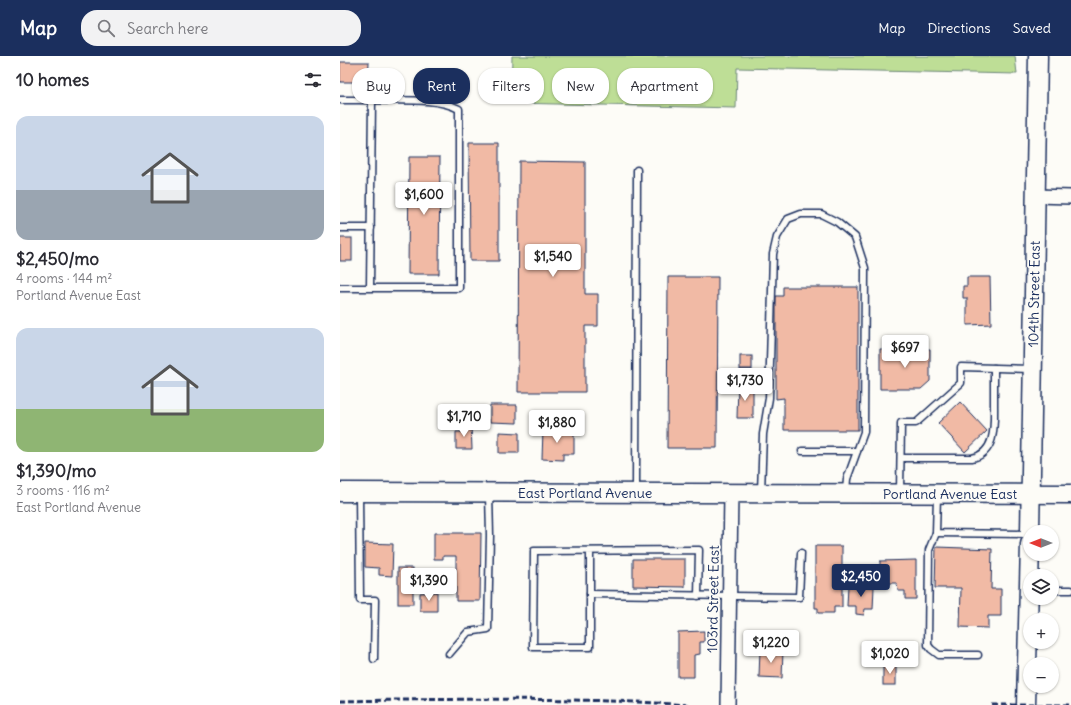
<!DOCTYPE html>
<meta charset="utf-8">
<style>
body{margin:0;font-family:Delius,sans-serif;background:#f2f2f3;color:#2b2b33;height:100vh;display:flex;flex-direction:column;font-size:15px;white-space:nowrap}
*{box-sizing:border-box;margin:0}
p{font-size:13px;color:#7c7c81}
.icon{flex:none;width:22px;height:22px;fill:none;stroke:currentColor;stroke-width:2;stroke-linecap:round;stroke-linejoin:round}
.map{position:relative;flex:1;overflow:hidden}
.panel{display:flex;flex-direction:column;background:#fff;width:340px}
.panel>*{flex:none}
.guide{position:absolute;left:12px;top:12px;width:380px;height:36px;display:flex;gap:8px}
.needle{width:26px;rotate:270deg}
.buttons{position:absolute;left:683px;top:469px;display:grid;gap:8px}
.buttons a{display:grid;place-items:center;width:36px;height:36px;border-radius:50%;background:#fff;box-shadow:0 1px 3px #0004;font-size:20px}
.price{position:absolute;translate:-50% -34px;padding:0 9px;border-radius:4px;background:#fff;color:#222;font-size:13px;line-height:26px;filter:drop-shadow(0 1px 2px #0008)}
.price::after{content:'';position:absolute;left:50%;top:24px;width:12px;height:9px;margin-left:-6px;background:inherit;clip-path:polygon(0 0,100% 0,50% 100%)}
.price.active{background:#1b2f5e;color:#fff}
ul{padding:0;list-style:none}
li{display:grid;align-content:center;gap:8px;height:212px;padding:0 16px}
li span{display:grid;place-items:center;height:124px;border-radius:12px;color:#555}
li>.icon{margin-inline-start:auto}
span .icon{width:72px;height:72px;fill:#fffc;stroke-width:1}
li b{font-size:17px}
h2{display:flex;justify-content:space-between;align-items:center;height:48px;padding:0 16px;font-size:17px}
.tag{padding:0 14px;border-radius:16px;background:#fff;box-shadow:0 1px 3px #0004;font-size:14px;line-height:36px}
.tag.active{background:#1b2f5e;color:#fff}
header{display:flex;align-items:center;gap:24px;box-sizing:border-box;height:56px;padding:0 20px;background:#1b2f5e;color:#fff}
header strong{font-size:19px}
nav{display:flex;gap:22px;margin-inline-start:auto;font-size:14px}
.search{width:280px;height:36px;background:#f2f2f3;display:flex;align-items:center;gap:10px;box-sizing:border-box;padding:0 14px;border-radius:16px;color:#7c7c81;font-size:15px}
main{display:flex;flex:1;min-height:0}
.map>svg:first-child{display:block}
</style>
<header>
<strong>Map</strong>
<div class="search"><svg class="icon" aria-label="search" viewBox="0 0 24 24"><circle cx="10" cy="10" r="6"/><path d="M15 15l6 6"/></svg>Search here</div>
<nav><a>Map</a><a>Directions</a><a>Saved</a></nav>
</header>
<main>
<section class="panel">
<h2>10 homes<svg class="icon" aria-label="filters" viewBox="0 0 24 24"><path d="M4 7h16M4 17h16"/><circle cx="9" cy="7" r="2"/><circle cx="15" cy="17" r="2"/></svg></h2>
<ul>
<li><span style="background:linear-gradient(#c9d6e8 60%,#9aa5b1 0)"><svg class="icon" aria-label="home" viewBox="0 0 24 24"><path d="M3 11l9-7 9 7M6 9v11h12V9"/></svg></span><div><b>$2,450/mo</b><p>4 rooms · 144 m²</p><p>Portland Avenue East</p></div></li>
<li><span style="background:linear-gradient(#c9d6e8 65%,#8fb573 0)"><svg class="icon" aria-label="home" viewBox="0 0 24 24"><path d="M3 11l9-7 9 7M6 9v11h12V9"/></svg></span><div><b>$1,390/mo</b><p>3 rooms · 116 m²</p><p>East Portland Avenue</p></div></li>
</ul>
</section>
<div class="map">
<svg width="731" height="649" viewBox="0 0 731 649">
<rect width="100%" height="100%" fill="#fdfcf7"/>
<filter id="ink" filterUnits="userSpaceOnUse"><feTurbulence type="fractalNoise" baseFrequency=".025" numOctaves="2"/><feDisplacementMap in="SourceGraphic" scale="8" xChannelSelector="R" yChannelSelector="G"/><feConvolveMatrix kernelMatrix="1 2 1 2 8 2 1 2 1" color-interpolation-filters="sRGB"/></filter>
<g filter="url(#ink)">
<path fill="#bede96" stroke="#6c867a" d="M172,0H675L677,18L397,12L396,52L171,47Z"/>
<g fill="#f1baa5" stroke="#1b2f5e">
<path d="M0,6H29L28,26H0Z"/>
<path d="M129,87H159V205H130Z"/>
<path d="M69,101H100L99,218H68Z"/>
<path d="M179,105L245,106V238H258V270H245V336H178Z"/>
<rect x="0" y="182" width="12" height="23"/>
<path d="M328,221H378L377,392H327Z"/>
<path d="M627,221H650L651,268L627,269V242H623V230H627Z"/>
<path d="M443,231H518V374H444V342L436,343V240H443Z"/>
<path d="M540,293H590V325L581,333H540Z"/>
<rect x="400" y="300" width="12" height="13"/>
<rect x="400" y="314" width="12" height="13"/>
<path d="M398,329H413V362H397Z"/>
<path d="M620,346L647,375L625,396L598,367Z"/>
<path d="M150,349H177V367L150,366Z"/>
<path d="M145,352V365L124,366V353Z"/>
<rect x="207" y="357" width="19" height="7"/>
<path d="M121,369H131L132,393H116V376H122Z"/>
<path d="M203,374L234,375V398H223V404L202,403Z"/>
<path d="M159,376L179,377V397H159Z"/>
<path d="M94,477H141L140,545H116V500H103V503H94Z"/>
<path d="M25,487L53,488L52,520L39,519V512L25,511Z"/>
<path d="M475,490H502V551H494V557H478V552H475Z"/>
<path d="M596,491L652,493L651,533H661V560H648V572L620,571L621,532H595Z"/>
<path d="M293,503H345V531L293,530Z"/>
<path d="M576,504V543H565V535H558L557,527H540V505Z"/>
<rect x="58" y="512" width="15" height="36"/>
<path d="M508,530L534,531L533,553H525L524,559L516,558V550H507Z"/>
<path d="M97,536V555H80V537Z"/>
<path d="M364,575V586H360V598L354,599V621H338V576Z"/>
<path d="M420,593L443,594L442,622L419,621Z"/>
<rect x="543" y="609" width="13" height="20"/>
</g>
<g fill="none" stroke-linecap="round" stroke-linejoin="round">
<g stroke="#1b2f5e" stroke-width="9">
<g id="lane">
<path d="M0,44H32"/>
<path d="M0,172H31"/>
<path d="M0,232H119V53C96,41 58,45 32,44L30,232"/>
<path d="M462,395H517"/>
<path d="M561,402H632C657,397 654,367 654,347C654,335 654,324 654,312"/>
<path d="M296,435L297,114"/>
<path d="M421,436L423,378L429,342L433,198L437,181L448,163L461,158H481L497,166L515,181L525,212L524,376L507,423L506,435"/>
<path d="M560,436L561,367H576L621,327V311L692,313"/>
<path d="M19,437L20,544H35L34,603"/>
<path d="M597,440L596,477L688,478"/>
<path d="M596,477L589,494L588,589L591,593L599,599H638"/>
<path d="M250,495V591H193L194,495L359,494L358,540"/>
<path d="M712,534H731"/>
<path d="M250,538L459,541L461,497"/>
<path d="M109,598L128,576L148,573L150,479L149,438"/>
</g>
</g>
<g stroke="#1b2f5e" stroke-width="16">
<g id="street">
<path d="M695,140L731,141"/>
<path d="M388,649L391,437"/>
</g>
</g>
<g stroke="#1b2f5e" stroke-width="21">
<g id="secondary">
<path d="M0,436L731,438"/>
<path d="M690,476L698,0"/>
<path d="M686,649L690,488"/>
</g>
</g>
<use href="#lane" stroke="#fdfcf7" stroke-width="6"/>
<use href="#street" stroke="#fdfcf7" stroke-width="13"/>
<use href="#secondary" stroke="#fdfcf7" stroke-width="18"/>
<g stroke="#1b2f5e" stroke-width="3" stroke-dasharray="6 3" stroke-linecap="butt">
<path d="M0,645C116,643 233,641 348,649"/>
<path d="M652,649H731"/>
</g>
</g>
</g>
<g text-anchor="middle" dominant-baseline="central" stroke-width="3.5" stroke-linejoin="round" paint-order="stroke">
<g font-size="14" fill="#1b2f5e" stroke="#fdfcf7">
<text transform="translate(694 238) rotate(-89)">104th Street East</text>
<text x="245" y="437">East Portland Avenue</text>
<text x="610" y="438">Portland Avenue East</text>
<text transform="translate(373 543) rotate(-89)">103rd Street East</text>
</g>
</g>
</svg>
<div class="buttons">
<a><svg class="needle" viewBox="-14 -14 28 28"><path d="M0-13l5 13h-10z" fill="#e53935"/><path d="M0 13l5-13h-10z" fill="#7c7c81"/></svg></a>
<a><svg class="icon" aria-label="layers" viewBox="0 0 24 24"><path d="M12 4l9 5-9 5-9-5zM3 14l9 5 9-5"/></svg></a>
<a>+</a>
<a>−</a>
</div>
<b class="price" style="left:84px;top:160px">$1,600</b>
<b class="price" style="left:213px;top:222px">$1,540</b>
<b class="price" style="left:565px;top:313px">$697</b>
<b class="price" style="left:405px;top:346px">$1,730</b>
<b class="price" style="left:124px;top:382px">$1,710</b>
<b class="price" style="left:217px;top:388px">$1,880</b>
<b class="price active" style="left:521px;top:542px">$2,450</b>
<b class="price" style="left:89px;top:546px">$1,390</b>
<b class="price" style="left:431px;top:608px">$1,220</b>
<b class="price" style="left:550px;top:619px">$1,020</b>
<div class="guide">
<a class="tag">Buy</a>
<a class="tag active">Rent</a>
<a class="tag">Filters</a>
<a class="tag">New</a>
<a class="tag">Apartment</a>
</div>
</div>
</main>
